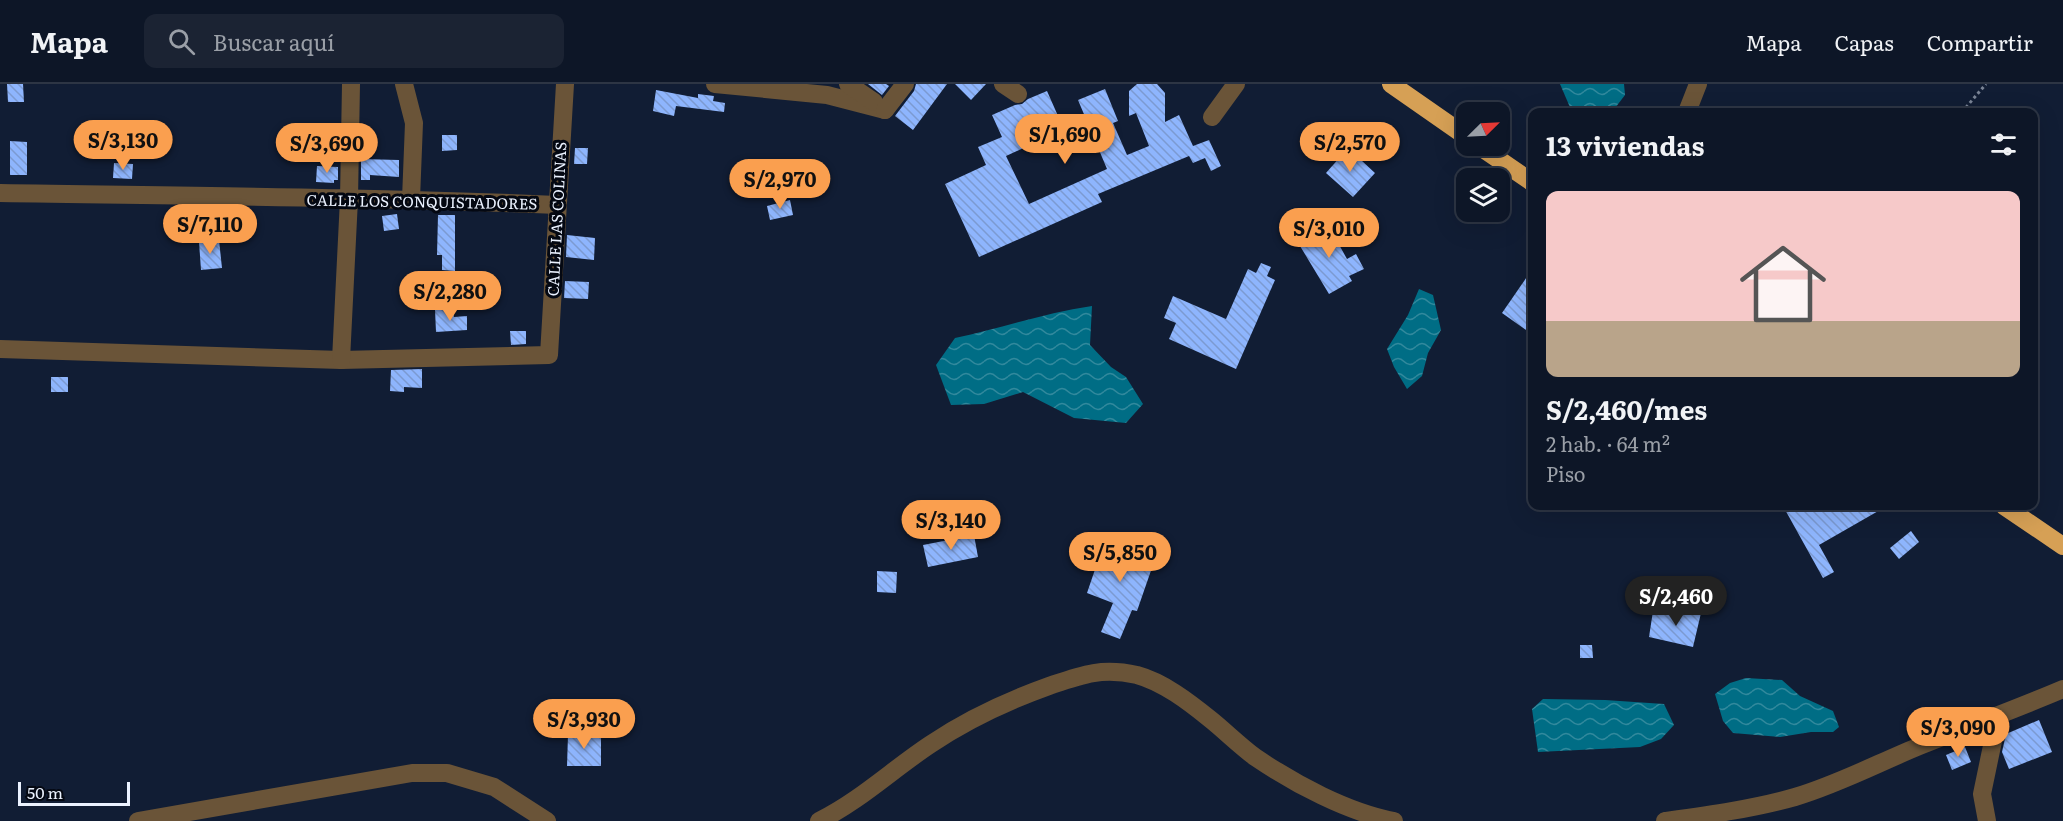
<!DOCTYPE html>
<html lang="es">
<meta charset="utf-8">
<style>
body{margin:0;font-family:Literata,serif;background:#1b2333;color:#f1f3f6;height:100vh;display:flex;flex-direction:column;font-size:22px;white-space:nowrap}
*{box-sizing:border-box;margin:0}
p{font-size:20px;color:#9a9fa7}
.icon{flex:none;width:33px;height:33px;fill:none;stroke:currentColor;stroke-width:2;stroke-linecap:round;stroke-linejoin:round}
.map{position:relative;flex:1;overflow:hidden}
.details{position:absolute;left:1528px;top:24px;width:510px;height:402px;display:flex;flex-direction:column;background:#0d1627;border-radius:12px;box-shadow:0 6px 24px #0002,0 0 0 2px #2d3544}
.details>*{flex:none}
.needle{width:39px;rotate:66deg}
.tools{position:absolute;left:1456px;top:18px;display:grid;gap:12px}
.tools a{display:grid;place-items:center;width:54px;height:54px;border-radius:12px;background:#0d1627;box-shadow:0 6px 24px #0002,0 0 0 2px #2d3544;font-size:30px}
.scale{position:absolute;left:18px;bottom:15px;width:112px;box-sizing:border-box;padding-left:6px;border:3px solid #ebf2ff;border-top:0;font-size:16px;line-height:21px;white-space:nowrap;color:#ebf2ff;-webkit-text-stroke:4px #040812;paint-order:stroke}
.price{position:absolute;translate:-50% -51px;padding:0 14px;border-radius:21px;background:#fa9f4f;color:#111;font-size:20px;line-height:39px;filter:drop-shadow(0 2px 3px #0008)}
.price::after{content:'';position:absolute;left:50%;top:36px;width:18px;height:14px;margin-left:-9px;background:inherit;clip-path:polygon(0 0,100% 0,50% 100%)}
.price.selected{background:#222;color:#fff}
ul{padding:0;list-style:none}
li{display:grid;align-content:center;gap:12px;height:318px;padding:0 18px}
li+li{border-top:2px solid #2d3544}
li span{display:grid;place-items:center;height:186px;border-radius:12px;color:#555}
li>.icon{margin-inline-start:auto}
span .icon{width:108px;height:108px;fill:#fffc;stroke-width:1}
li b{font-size:26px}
h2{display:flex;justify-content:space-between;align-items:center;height:72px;padding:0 18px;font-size:26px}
header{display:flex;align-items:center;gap:36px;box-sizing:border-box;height:84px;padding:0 30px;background:#0d1627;border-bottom:2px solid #2d3544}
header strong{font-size:28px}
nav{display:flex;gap:33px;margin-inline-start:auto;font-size:21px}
.search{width:420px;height:54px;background:#1b2333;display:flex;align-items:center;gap:15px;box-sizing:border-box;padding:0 21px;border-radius:12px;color:#9a9fa7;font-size:22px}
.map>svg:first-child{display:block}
</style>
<header>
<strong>Mapa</strong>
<div class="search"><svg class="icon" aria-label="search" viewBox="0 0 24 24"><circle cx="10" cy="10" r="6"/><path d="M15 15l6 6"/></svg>Buscar aquí</div>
<nav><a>Mapa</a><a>Capas</a><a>Compartir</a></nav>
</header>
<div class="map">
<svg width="2063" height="737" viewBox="0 0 2063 737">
<defs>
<pattern id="water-waves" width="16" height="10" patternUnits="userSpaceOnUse" patternTransform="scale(1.5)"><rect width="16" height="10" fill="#006d85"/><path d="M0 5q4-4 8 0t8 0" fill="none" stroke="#32899d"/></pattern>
<pattern id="building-back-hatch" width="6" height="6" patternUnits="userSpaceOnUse" patternTransform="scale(1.5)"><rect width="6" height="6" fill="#8eb5fd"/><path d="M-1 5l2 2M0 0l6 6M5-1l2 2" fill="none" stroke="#7c9ad1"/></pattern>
</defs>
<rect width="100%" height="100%" fill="#111d34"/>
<g fill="url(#water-waves)">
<path d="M1560,0H1624L1625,11L1612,28H1572Z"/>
<path d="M1419,205L1433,211L1441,246L1428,269L1422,292L1407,305L1394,283L1387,265L1408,231Z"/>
<path d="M1092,222L1090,261L1111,283L1126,293L1143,320L1126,339L1074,334L1023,308L984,320L951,321L936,281L955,254C1001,244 1045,229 1092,222Z"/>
<path d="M1746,594L1782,596L1800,612L1833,627L1839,643L1833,648H1811L1780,653L1733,649L1723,637L1715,610L1730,599Z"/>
<path d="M1543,615L1605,616L1664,620L1674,641L1661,655L1640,663L1538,668L1532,625Z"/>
</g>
<g fill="url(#building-back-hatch)">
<path d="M7,0H23L24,18H8Z"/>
<path d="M868,0H886L889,2L882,11Z"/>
<path d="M916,0H947L913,46L895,32L914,7Z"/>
<path d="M955,0H986L971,16Z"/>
<path d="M1137,0H1157L1165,9V38L1179,31L1193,62L1209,56L1221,82L1211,87L1205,74L1193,79L1189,72L1098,110L1102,118L979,173L945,100L986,81L978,63L1002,53L992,31L1015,21L1022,20L1028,15L1047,7L1062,41L1030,55L1032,60L1006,72L1029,120L1107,85L1078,16L1105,5L1118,37L1113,39L1127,71L1149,62L1136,29L1129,32V7Z"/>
<path d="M656,6L698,14V10L714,12L713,17L725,19L724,28L676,22L674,32L653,27Z"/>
<path d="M442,51H457V66L442,67Z"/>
<path d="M10,57L27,58V91H10Z"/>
<path d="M575,64H588L587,80H574Z"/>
<path d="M1348,64L1375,89L1353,113L1326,89Z"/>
<path d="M361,75L399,76V93L370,91V96H361Z"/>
<path d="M114,79L133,80L132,95L113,94Z"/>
<path d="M317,82L338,83V96H334V99L316,98Z"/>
<path d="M790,116L793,131L770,136L767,122Z"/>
<path d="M397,130L399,145L384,147L382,132Z"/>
<path d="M438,131H455V187L442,186V171H437Z"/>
<path d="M1327,139L1347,175L1356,170L1364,185L1349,192L1352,197L1329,210L1297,157Z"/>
<path d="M567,151L595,154L594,176L566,173Z"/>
<path d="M219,156L222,184L201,186L199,158Z"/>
<path d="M1261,179L1271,183L1267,192L1275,196L1236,285L1169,255L1176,239L1164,234L1173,212L1226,235L1248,185L1256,189Z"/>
<path d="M1533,184V251L1502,229Z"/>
<path d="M565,197L589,198L588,215L564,214Z"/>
<path d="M435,226H453L454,233L467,232V246L436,248Z"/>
<path d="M510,247H526V260L511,261Z"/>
<path d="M422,285V304L404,303V308L390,307L391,286Z"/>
<rect x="51" y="293" width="17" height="15"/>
<path d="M1783,422H1887L1819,461L1834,488L1823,494Z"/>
<path d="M1911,447L1919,458L1899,475L1890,464Z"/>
<path d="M974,451L978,473L928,483L923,461Z"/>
<path d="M1124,454L1136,458L1133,467L1155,475L1137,527L1132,526L1120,555L1101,548L1113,519L1087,509L1104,459L1121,465Z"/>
<path d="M877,487L897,488L896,509L877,508Z"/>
<path d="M1677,523L1701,529L1693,563L1649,553L1653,527L1675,531Z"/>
<path d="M1580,561H1592L1593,574H1580Z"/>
<path d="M2039,636L2052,668L2009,685L2002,668L2006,650Z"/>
<path d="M568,650H601V682H567Z"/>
<path d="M1965,663L1971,678L1952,686L1946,671Z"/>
</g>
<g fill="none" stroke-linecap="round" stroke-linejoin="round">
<path stroke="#798395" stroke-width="3" stroke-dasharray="3 3" stroke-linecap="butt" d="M1962,28L1986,0"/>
<g stroke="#6a5438" stroke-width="18">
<path d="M404,0L414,39L411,115"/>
<path d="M715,0L827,11L885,26"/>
<path d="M848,0L874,18"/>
<path d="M1003,0L1018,10"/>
<path d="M885,26L905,0"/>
<path d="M1687,28L1698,0"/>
<path d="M1212,33L1236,0"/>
<path d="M0,109C186,112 371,113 557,121"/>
<path d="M0,265L341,276L549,271L565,0"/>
<path d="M341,276L349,115L351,0"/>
<path d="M138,737L412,689H447L494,703L547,737"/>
<path d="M819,737C861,716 893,685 931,660C968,635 1007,617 1049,602C1081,591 1101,583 1137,591C1163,598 1189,618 1210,635C1225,647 1239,661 1255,673C1295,700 1347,728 1394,737"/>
<path d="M1665,737C1708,731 1752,725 1795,713C1839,700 1880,678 1922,661C1969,642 2016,625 2063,605"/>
<path d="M1987,737L1982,710L1998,633"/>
</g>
<g stroke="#d6a055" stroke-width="18">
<path d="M1391,0L1467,53"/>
<path d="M1479,62L1533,99"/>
<path d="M2004,422L2063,462"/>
</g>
</g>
<g text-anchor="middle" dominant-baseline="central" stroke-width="6" stroke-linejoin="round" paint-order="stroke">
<g font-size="15" fill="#ebf2ff" stroke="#040812">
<text transform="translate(422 117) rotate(1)">CALLE LOS CONQUISTADORES</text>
<text transform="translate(556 135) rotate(-87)">CALLE LAS COLINAS</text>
</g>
</g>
</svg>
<div class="tools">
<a><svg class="needle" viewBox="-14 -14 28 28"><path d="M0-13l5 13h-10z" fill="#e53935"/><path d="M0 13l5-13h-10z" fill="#9a9fa7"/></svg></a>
<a><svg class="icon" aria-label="layers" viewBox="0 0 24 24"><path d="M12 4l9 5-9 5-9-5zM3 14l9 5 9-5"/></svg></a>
</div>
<div class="scale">50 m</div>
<b class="price" style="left:1065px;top:81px">S/1,690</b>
<b class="price" style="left:123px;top:87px">S/3,130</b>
<b class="price" style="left:1350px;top:89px">S/2,570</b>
<b class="price" style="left:327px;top:90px">S/3,690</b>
<b class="price" style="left:780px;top:126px">S/2,970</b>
<b class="price" style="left:210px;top:171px">S/7,110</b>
<b class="price" style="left:1329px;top:175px">S/3,010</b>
<b class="price" style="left:450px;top:238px">S/2,280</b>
<b class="price" style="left:951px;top:467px">S/3,140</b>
<b class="price" style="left:1120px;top:499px">S/5,850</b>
<b class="price selected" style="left:1676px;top:543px">S/2,460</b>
<b class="price" style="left:584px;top:666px">S/3,930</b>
<b class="price" style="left:1958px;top:674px">S/3,090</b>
<section class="details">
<h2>13 viviendas<svg class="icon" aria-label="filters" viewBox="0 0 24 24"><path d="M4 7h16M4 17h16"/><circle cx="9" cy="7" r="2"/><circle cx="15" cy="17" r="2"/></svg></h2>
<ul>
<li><span style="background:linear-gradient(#f6c9c9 70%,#b9a48a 0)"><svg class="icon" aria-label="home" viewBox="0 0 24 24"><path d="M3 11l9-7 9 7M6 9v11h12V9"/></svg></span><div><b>S/2,460/mes</b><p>2 hab. · 64 m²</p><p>Piso</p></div></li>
</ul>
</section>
</div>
